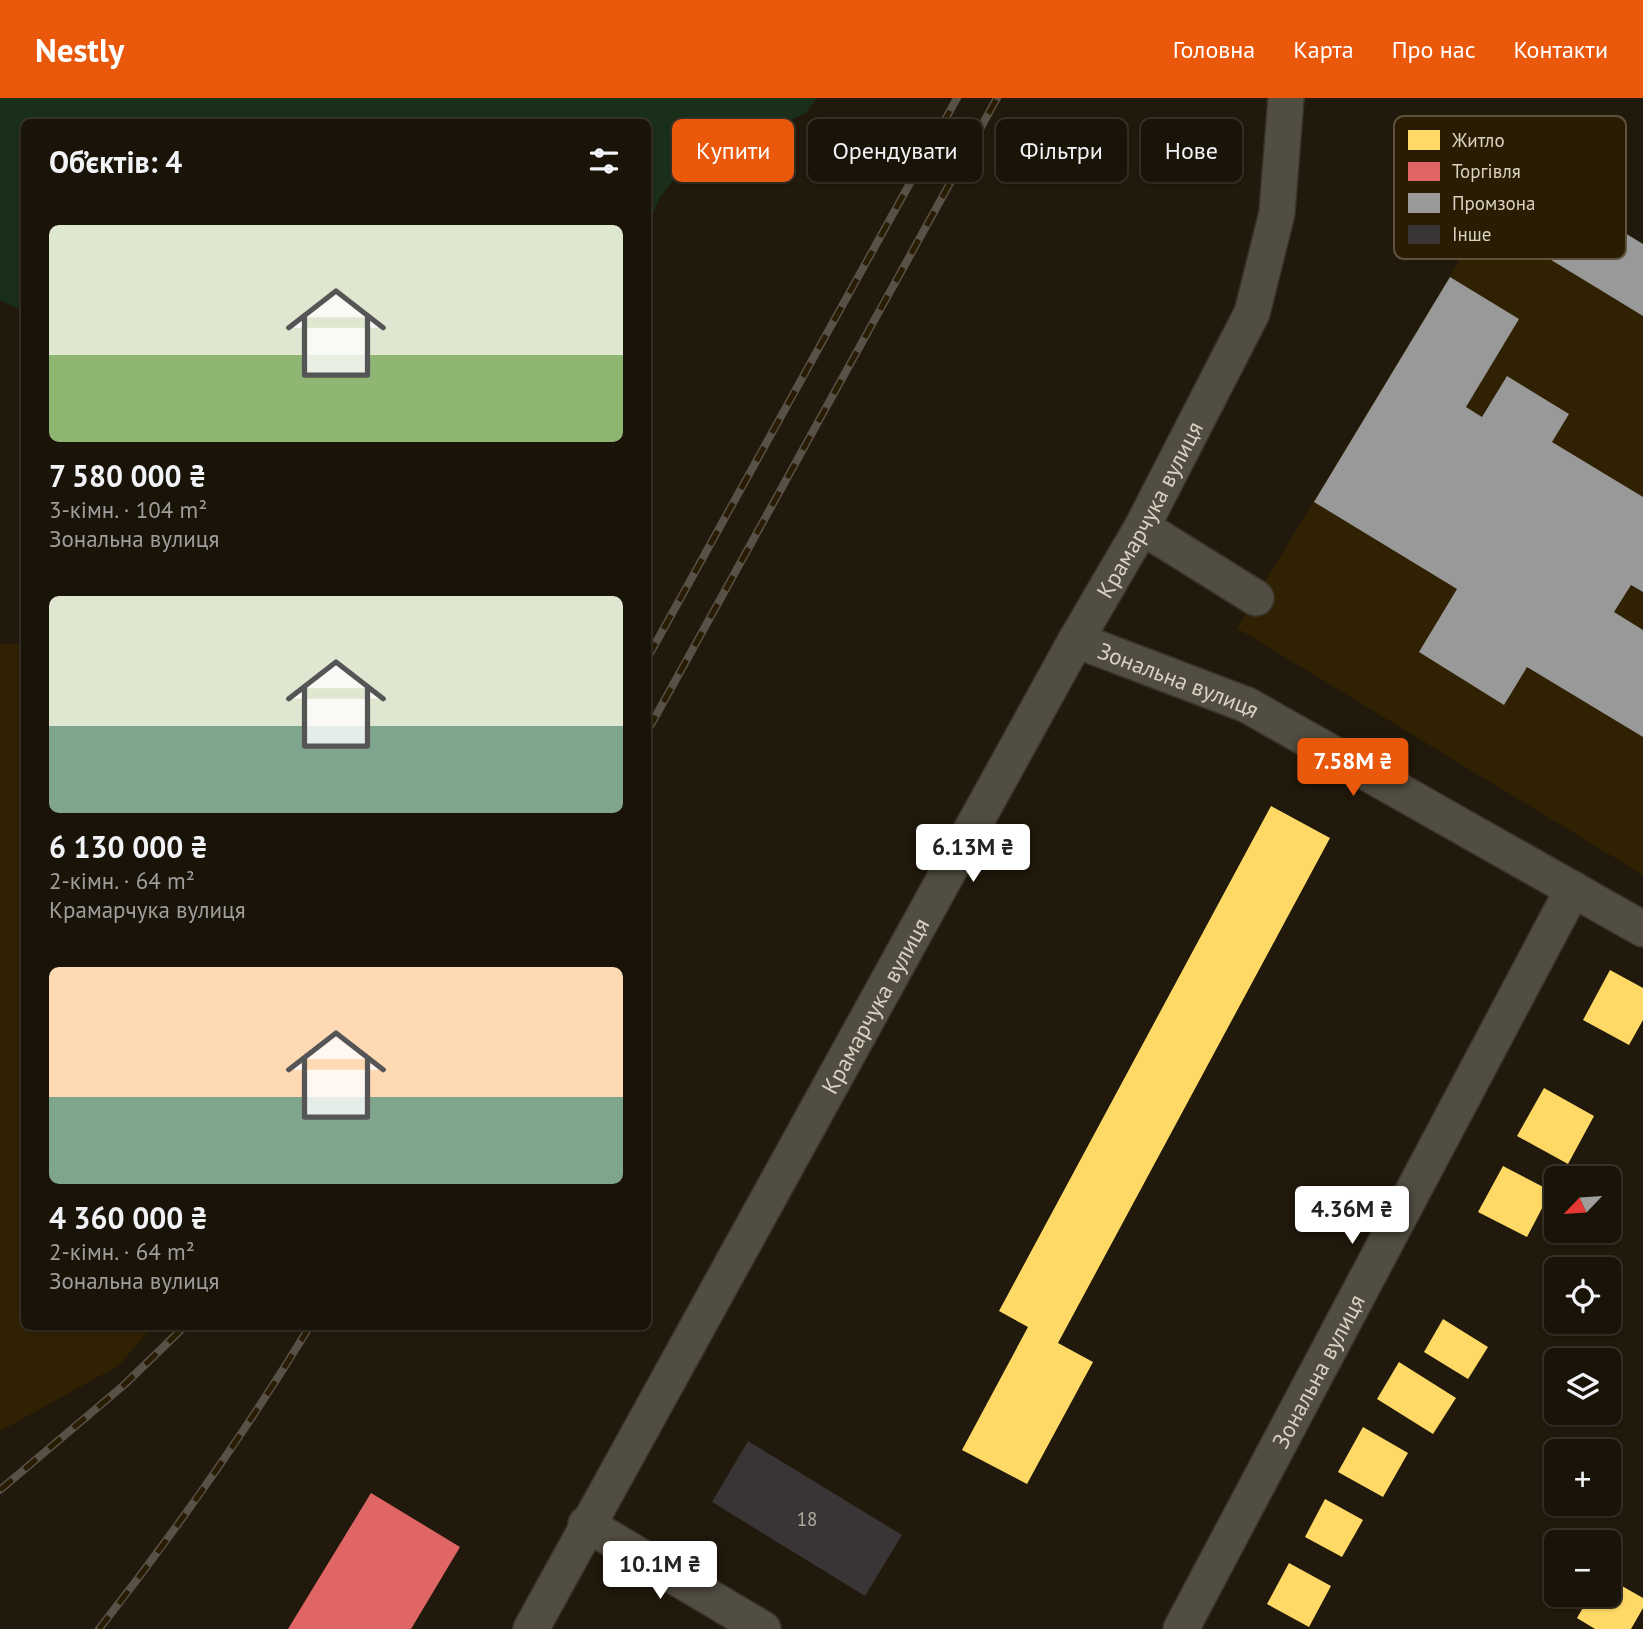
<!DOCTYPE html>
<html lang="uk">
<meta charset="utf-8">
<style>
body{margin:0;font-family:"PT Sans",sans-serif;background:#262016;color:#f1f3f6;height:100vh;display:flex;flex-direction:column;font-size:26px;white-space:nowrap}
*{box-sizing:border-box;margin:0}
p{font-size:23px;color:#9f9e9c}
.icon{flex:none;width:38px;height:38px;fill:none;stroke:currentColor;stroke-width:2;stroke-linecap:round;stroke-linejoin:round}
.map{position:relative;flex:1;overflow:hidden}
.sheet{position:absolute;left:21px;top:21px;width:630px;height:1211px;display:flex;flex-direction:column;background:#191308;border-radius:10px;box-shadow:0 2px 5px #0004,0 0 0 2px #373229}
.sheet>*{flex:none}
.hud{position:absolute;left:672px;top:21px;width:665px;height:63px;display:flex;gap:14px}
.needle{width:46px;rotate:245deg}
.fabs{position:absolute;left:1544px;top:1068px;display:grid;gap:14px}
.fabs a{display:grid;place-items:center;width:77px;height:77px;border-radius:10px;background:#191308;box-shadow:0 2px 5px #0004,0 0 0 2px #373229;font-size:35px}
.price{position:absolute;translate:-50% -60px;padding:0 16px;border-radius:7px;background:#fff;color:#222;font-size:23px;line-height:46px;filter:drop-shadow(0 2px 4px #0008)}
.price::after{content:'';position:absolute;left:50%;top:42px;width:21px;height:16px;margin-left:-10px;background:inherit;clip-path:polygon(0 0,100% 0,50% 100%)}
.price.on{background:#ea580c;color:#fff}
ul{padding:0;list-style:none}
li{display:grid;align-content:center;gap:14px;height:371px;padding:0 28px}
li span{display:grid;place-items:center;height:217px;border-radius:10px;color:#555}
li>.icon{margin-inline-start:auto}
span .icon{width:126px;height:126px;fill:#fffc;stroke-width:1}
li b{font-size:30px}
h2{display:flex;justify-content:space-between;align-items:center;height:84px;padding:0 28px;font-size:30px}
.tag{padding:0 24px;border-radius:10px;background:#191308;box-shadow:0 2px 5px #0004,0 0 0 2px #373229;font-size:24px;line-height:63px}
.tag.on{background:#ea580c;color:#fff}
header{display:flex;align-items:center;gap:42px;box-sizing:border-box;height:98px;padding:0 35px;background:#ea580c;color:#fff}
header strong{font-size:33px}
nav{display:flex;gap:38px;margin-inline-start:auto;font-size:24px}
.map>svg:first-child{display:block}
</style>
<header>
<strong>Nestly</strong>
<nav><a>Головна</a><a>Карта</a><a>Про нас</a><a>Контакти</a></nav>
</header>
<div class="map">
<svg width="1643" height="1531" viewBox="0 0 1643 1531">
<rect width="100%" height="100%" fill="#21190b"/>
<g fill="#302102">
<path d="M1516,69L1643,146V777L1237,530Z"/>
<path d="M0,546H24V1228L152,1229L118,1268L0,1333Z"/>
</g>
<path fill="#1a2f19" d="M0,0H817L805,16L686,67L660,99L648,127V24H24V214L0,202Z"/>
<g fill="#ffd966">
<path d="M1271,708L1330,740L1058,1245L1093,1264L1027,1386L962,1352L1028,1229L999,1213Z"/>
<path d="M1610,872L1643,890V922L1629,947L1583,922Z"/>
<path d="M1544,990L1594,1018L1568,1066L1517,1038Z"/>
<path d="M1503,1068L1551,1093L1527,1139L1478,1114Z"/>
<path d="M1443,1221L1488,1249L1468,1281L1424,1254Z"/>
<path d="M1399,1264L1456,1300L1433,1336L1377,1301Z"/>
<path d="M1363,1329L1408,1355L1383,1399L1338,1374Z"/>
<path d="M1325,1401L1363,1422L1342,1459L1305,1439Z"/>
<path d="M1289,1465L1331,1488L1309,1529L1267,1506Z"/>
<path d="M1608,1480L1643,1500V1510L1631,1531H1595L1577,1520L1591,1496H1608Z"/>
</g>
<path fill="#e06666" d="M371,1395L460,1449L411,1531H288Z"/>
<g fill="#999">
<path d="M1516,69L1643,146V218L1484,121Z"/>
<path d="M1450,179L1519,221L1466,309L1482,319L1507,278L1569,316L1552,344L1643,399V494L1631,487L1614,514L1643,532V639L1527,569L1504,607L1419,554L1457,491L1314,404Z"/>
</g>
<path fill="#393435" d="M748,1343L902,1437L865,1498L712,1404Z"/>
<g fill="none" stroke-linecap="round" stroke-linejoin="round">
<g stroke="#383329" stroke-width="38">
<g id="minor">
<path d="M1142,429L1256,500"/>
<path id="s1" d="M1076,542L1247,607L1643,831"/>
<path d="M586,1426L763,1531"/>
<path id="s2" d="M531,1531L1076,542L1142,429L1252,215L1277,115L1286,0"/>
<path id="s3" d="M1181,1531L1573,791"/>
</g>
</g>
<use href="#minor" stroke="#524d42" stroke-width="35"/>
<g stroke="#575147" stroke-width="8">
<g id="rail">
<path d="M648,559L957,0"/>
<path d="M648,632L997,0"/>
<path d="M0,1392L124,1287L185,1228"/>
<path d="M99,1531C175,1434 246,1333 310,1228"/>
</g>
</g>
<use href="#rail" stroke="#291c03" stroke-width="5" stroke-dasharray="16" stroke-linecap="butt"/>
</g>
<g text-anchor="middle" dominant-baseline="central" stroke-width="7" stroke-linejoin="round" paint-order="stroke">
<g font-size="19" fill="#b1aa9f">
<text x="807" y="1421">18</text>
</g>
<g font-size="23" fill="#d9d1c2" stroke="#291c03">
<text stroke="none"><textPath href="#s2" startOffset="1279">Крамарчука вулиця</textPath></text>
<text stroke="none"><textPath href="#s1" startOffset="110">Зональна вулиця</textPath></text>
<text stroke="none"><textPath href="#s2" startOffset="712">Крамарчука вулиця</textPath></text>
<text stroke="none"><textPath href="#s3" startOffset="292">Зональна вулиця</textPath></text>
</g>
</g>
<rect x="1394" y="18" width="232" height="143" rx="10" fill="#291c03" stroke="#5e523c" stroke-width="2"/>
<rect x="1408" y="32" width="32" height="20" fill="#ffd966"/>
<rect x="1408" y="64" width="32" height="19" fill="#e06666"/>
<rect x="1408" y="95" width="32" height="20" fill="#999"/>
<rect x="1408" y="127" width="32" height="19" fill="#393435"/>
<g font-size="19" fill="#d9d1c2">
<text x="1452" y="49">Житло</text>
<text x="1452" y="80">Торгівля</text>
<text x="1452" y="112">Промзона</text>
<text x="1452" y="143">Інше</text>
</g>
</svg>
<div class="fabs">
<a><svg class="needle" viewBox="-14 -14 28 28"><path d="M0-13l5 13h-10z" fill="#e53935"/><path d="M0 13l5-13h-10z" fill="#9f9e9c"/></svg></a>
<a><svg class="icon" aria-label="locate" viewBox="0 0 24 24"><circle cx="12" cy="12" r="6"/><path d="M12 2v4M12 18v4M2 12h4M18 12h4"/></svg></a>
<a><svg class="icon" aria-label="layers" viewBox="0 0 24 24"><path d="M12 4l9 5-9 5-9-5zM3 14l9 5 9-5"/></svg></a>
<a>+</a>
<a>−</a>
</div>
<b class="price on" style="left:1353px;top:700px">7.58M ₴</b>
<b class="price" style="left:973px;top:786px">6.13M ₴</b>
<b class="price" style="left:1352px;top:1148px">4.36M ₴</b>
<b class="price" style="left:660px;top:1503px">10.1M ₴</b>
<div class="hud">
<a class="tag on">Купити</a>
<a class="tag">Орендувати</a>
<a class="tag">Фільтри</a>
<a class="tag">Нове</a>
</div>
<section class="sheet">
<h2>Об’єктів: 4<svg class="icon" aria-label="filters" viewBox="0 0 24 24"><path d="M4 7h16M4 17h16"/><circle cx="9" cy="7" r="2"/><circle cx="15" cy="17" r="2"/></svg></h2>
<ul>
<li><span style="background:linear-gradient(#dfe7d0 60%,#8fb573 0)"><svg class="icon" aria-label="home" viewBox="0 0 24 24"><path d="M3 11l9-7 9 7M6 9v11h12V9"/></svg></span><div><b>7 580 000 ₴</b><p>3-кімн. · 104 m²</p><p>Зональна вулиця</p></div></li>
<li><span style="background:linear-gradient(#dfe7d0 60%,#7fa58c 0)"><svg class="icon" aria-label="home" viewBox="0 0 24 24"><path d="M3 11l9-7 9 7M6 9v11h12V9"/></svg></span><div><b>6 130 000 ₴</b><p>2-кімн. · 64 m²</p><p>Крамарчука вулиця</p></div></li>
<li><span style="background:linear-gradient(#ffd9b3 60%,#7fa58c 0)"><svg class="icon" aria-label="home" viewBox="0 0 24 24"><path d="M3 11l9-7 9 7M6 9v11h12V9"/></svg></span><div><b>4 360 000 ₴</b><p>2-кімн. · 64 m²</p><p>Зональна вулиця</p></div></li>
</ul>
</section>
</div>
